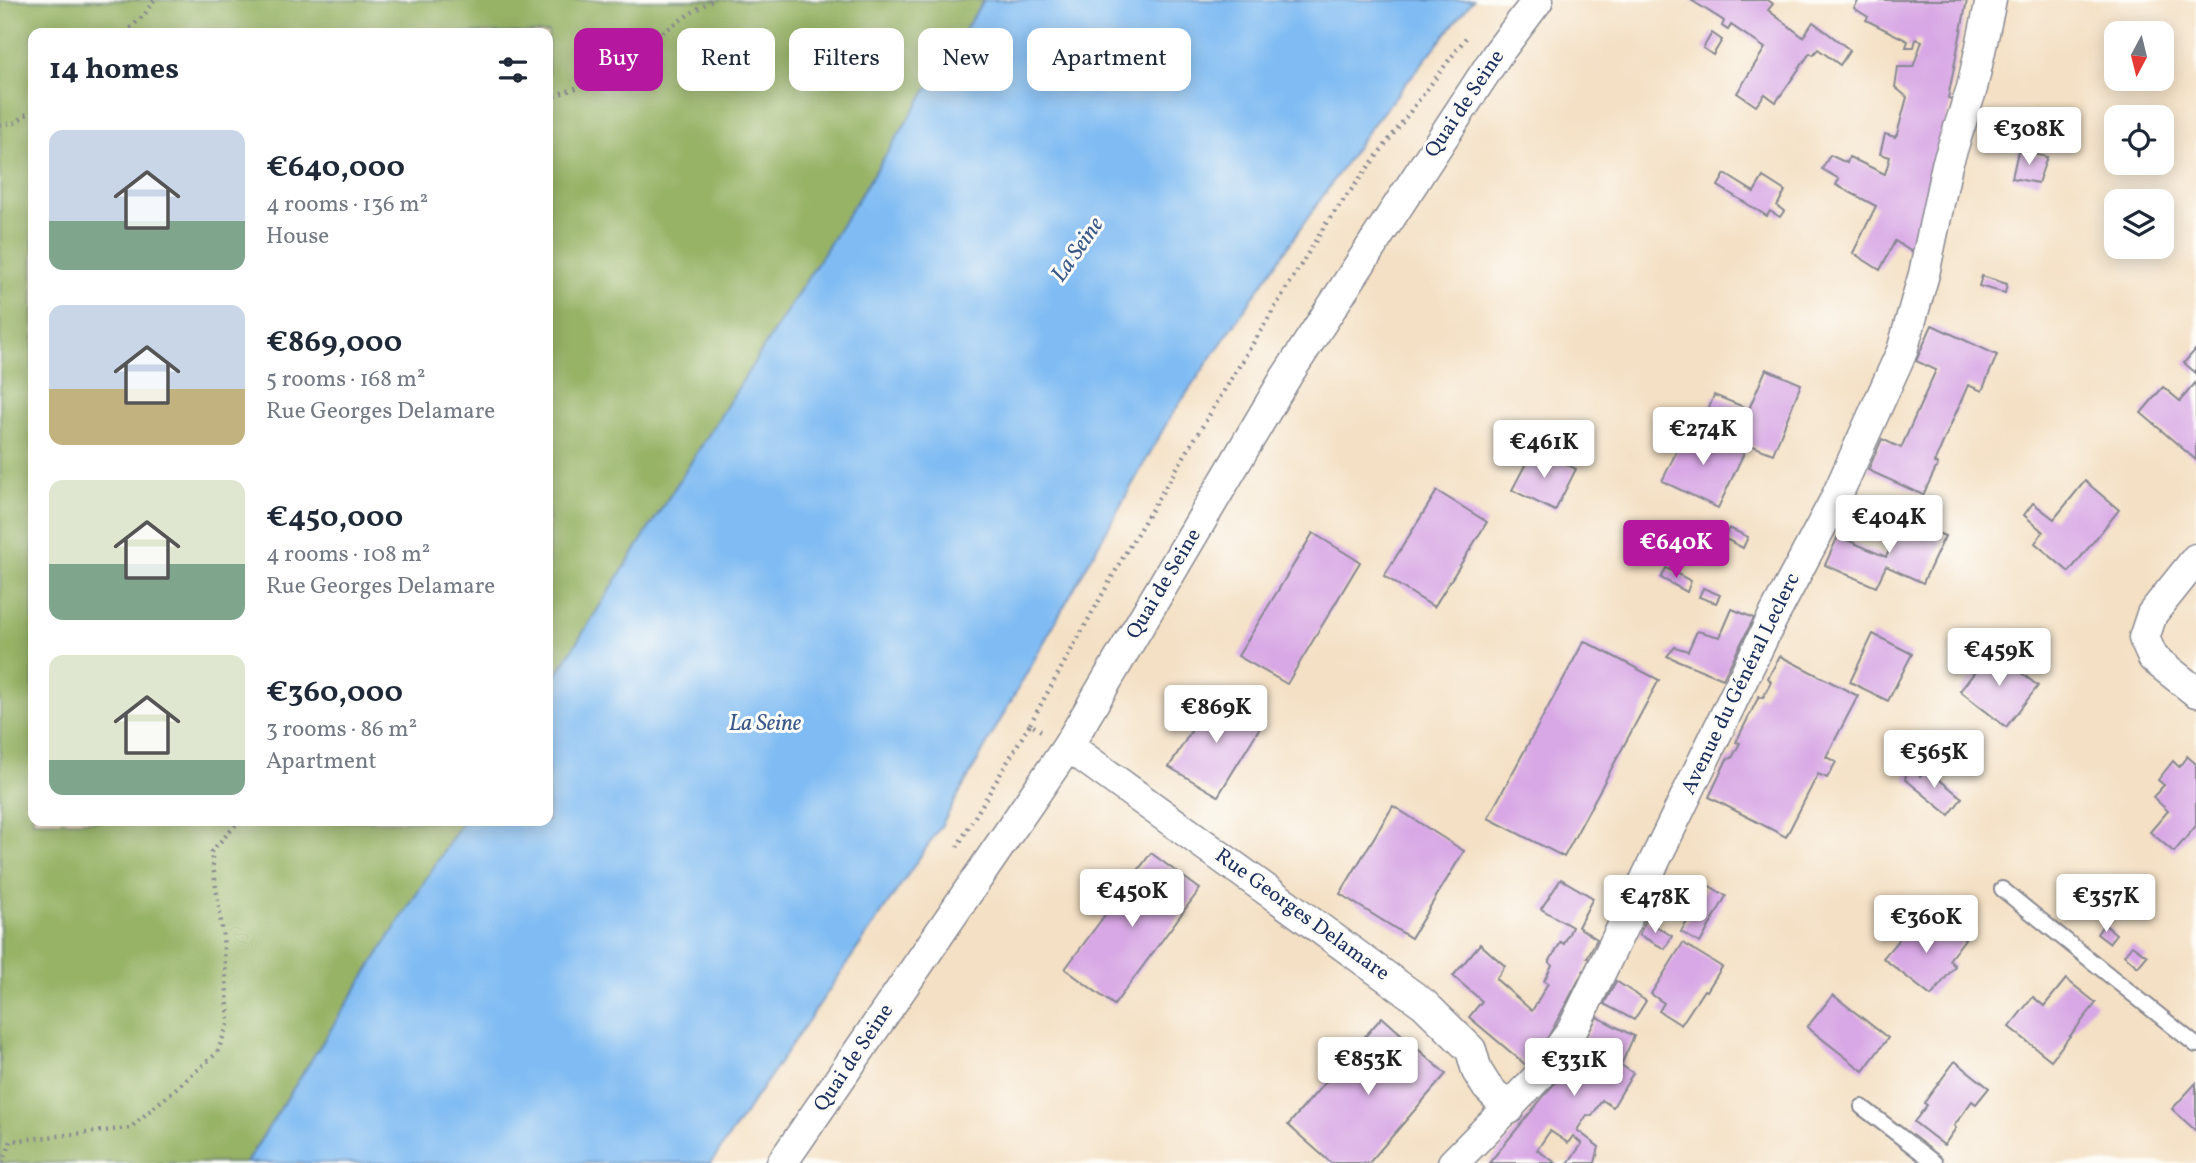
<!DOCTYPE html>
<meta charset="utf-8">
<style>
body{margin:0;font-family:Vollkorn,serif;background:#f2f2f3;color:#1f2937;height:100vh;display:flex;flex-direction:column;font-size:26px;white-space:nowrap}
*{box-sizing:border-box;margin:0}
p{font-size:23px;color:#747a83}
.icon{flex:none;width:38px;height:38px;fill:none;stroke:currentColor;stroke-width:2;stroke-linecap:round;stroke-linejoin:round}
.map{position:relative;flex:1;overflow:hidden}
.panel{position:absolute;left:28px;top:28px;width:525px;height:798px;display:flex;flex-direction:column;background:#fff;border-radius:14px;box-shadow:0 4px 18px #0003}
.panel>*{flex:none}
.top-card{position:absolute;left:574px;top:28px;width:665px;height:63px;display:flex;gap:14px}
.needle{width:46px;rotate:187deg}
.controls{position:absolute;left:2104px;top:21px;display:grid;gap:14px}
.controls a{display:grid;place-items:center;width:70px;height:70px;border-radius:14px;background:#fff;box-shadow:0 4px 18px #0003;font-size:35px}
.price{position:absolute;translate:-50% -60px;padding:0 16px;border-radius:7px;background:#fff;color:#222;font-size:23px;line-height:46px;filter:drop-shadow(0 2px 4px #0008)}
.price::after{content:'';position:absolute;left:50%;top:42px;width:21px;height:16px;margin-left:-10px;background:inherit;clip-path:polygon(0 0,100% 0,50% 100%)}
.price.selected{background:#b5179e;color:#fff}
ul{padding:0;list-style:none}
li{display:flex;align-items:center;gap:21px;height:175px;padding:0 21px}
li span{display:grid;place-items:center;flex:none;width:196px;height:140px;border-radius:14px;color:#555}
li>.icon{margin-inline-start:auto}
span .icon{width:84px;height:84px;fill:#fffc;stroke-width:1}
li b{font-size:30px}
h2{display:flex;justify-content:space-between;align-items:center;height:84px;padding:0 21px;font-size:30px}
.pill{padding:0 24px;border-radius:14px;background:#fff;box-shadow:0 4px 18px #0003;font-size:24px;line-height:63px}
.pill.selected{background:#b5179e;color:#fff}
.map>svg:first-child{display:block}
</style>
<div class="map">
<svg width="2196" height="1163" viewBox="0 0 2196 1163">
<rect width="100%" height="100%" fill="#fdfcf7"/>
<filter id="ink" filterUnits="userSpaceOnUse"><feTurbulence type="fractalNoise" baseFrequency=".0143" numOctaves="2"/><feDisplacementMap in="SourceGraphic" scale="14" xChannelSelector="R" yChannelSelector="G"/><feConvolveMatrix kernelMatrix="1 2 1 2 8 2 1 2 1" color-interpolation-filters="sRGB"/></filter>
<filter id="wash" filterUnits="userSpaceOnUse"><feTurbulence type="fractalNoise" baseFrequency=".00686" numOctaves="4" result="noise"/><feDisplacementMap in="SourceGraphic" scale="28" xChannelSelector="R" yChannelSelector="G"/><feGaussianBlur stdDeviation="1.57" result="paint"/><feColorMatrix in="noise" values="0 0 0 0 0 0 0 0 0 0 0 0 0 0 0 0 0 1.4 0 .05"/><feComposite in="paint" operator="in"/></filter>
<g filter="url(#wash)">
<rect width="100%" height="100%" fill="#f4e0c4"/>
<path fill="#97b366" stroke="#597162" stroke-width="2" d="M0,0H984L548,688V33H33V821H463L246,1163H0Z"/>
<path fill="#80bcf3" stroke="#4e76a8" stroke-width="2" d="M984,0H1473L1369,129L1169,419L941,826L711,1163H246L463,821H548V688Z"/>
<g id="blocks">
<g fill="#d8a7e5">
<path d="M1691,0H1768L1773,4L1768,10L1803,37L1813,22L1850,50L1840,65L1818,49L1813,55L1810,53L1776,102L1765,94L1756,106L1737,93L1765,48L1731,25L1728,30L1722,26L1724,21Z"/>
<path d="M1859,0H1967L1948,98L1952,99L1938,148L1915,254L1895,241L1880,270L1853,253L1876,206L1836,185L1839,179L1822,169L1830,155L1847,163L1849,157L1885,174L1890,157L1880,154L1885,134L1895,137L1897,134L1907,97L1895,87L1898,67H1913L1922,41L1916,39L1914,47H1906L1908,41L1866,20L1868,17L1854,8Z"/>
<path d="M1712,33L1722,40L1713,55L1703,48Z"/>
<path d="M2018,151L2047,157L2038,183L2012,178Z"/>
<path d="M1725,174L1754,192L1763,177L1785,191L1777,206L1784,211L1780,217L1770,211L1767,216L1718,186Z"/>
<path d="M1982,276L2007,284L2005,293L1979,286Z"/>
<path d="M1932,325L1997,355L1982,391L1968,385L1934,463L1938,464L1923,495L1868,470L1882,439L1901,448L1936,370L1916,361Z"/>
<path d="M2196,349V373L2184,363Z"/>
<path d="M1766,369L1801,384L1773,454L1702,426L1714,395L1749,409Z"/>
<path d="M2196,382V460L2141,413L2163,387L2180,401Z"/>
<path d="M1689,426L1744,453L1718,508L1662,481Z"/>
<path d="M1534,448L1576,469L1555,511L1512,490Z"/>
<path d="M2085,481L2119,510L2069,572L2035,543L2043,532L2024,515L2033,503L2054,519Z"/>
<path d="M1437,491L1487,522L1434,607L1384,576Z"/>
<path d="M1904,519L1945,536L1923,583L1886,566L1876,587L1825,565L1838,536L1886,557Z"/>
<path d="M1729,528L1748,537L1743,548L1724,538Z"/>
<path d="M1313,533L1360,562L1287,684L1238,656Z"/>
<path d="M1666,568L1691,581L1687,592L1661,578Z"/>
<path d="M1703,588L1720,595L1716,603L1699,597Z"/>
<path d="M1732,609L1754,618L1723,679L1667,656L1675,647L1688,651L1697,631L1720,637Z"/>
<path d="M1873,634L1912,654L1888,701L1850,682Z"/>
<path d="M1584,641L1659,680L1564,857L1488,818Z"/>
<path d="M1992,650L2038,686L2006,727L1960,691Z"/>
<path d="M1780,656L1858,696L1826,757L1836,762L1827,778L1818,774L1786,837L1709,797L1727,759L1732,758L1740,743L1736,742L1759,696L1763,698L1771,682L1768,678Z"/>
<path d="M1214,694L1262,724L1218,796L1169,767Z"/>
<path d="M2187,756L2196,764V826L2174,852L2150,832L2168,811L2153,797L2164,785L2158,780L2173,761L2179,767Z"/>
<path d="M1908,766L1920,776L1926,769L1962,798L1949,815L1905,779Z"/>
<path d="M1393,806L1464,851L1411,938L1340,894Z"/>
<path d="M1151,853L1200,889L1114,1005L1065,969Z"/>
<path d="M1561,879L1593,898L1578,927L1597,939L1587,958L1590,959L1545,1043L1526,1065L1469,1017L1482,1001L1453,976L1480,944L1505,966L1496,979L1532,1011L1548,983L1544,981L1552,965L1549,962L1561,942L1564,944L1572,927L1541,909Z"/>
<path d="M1708,885L1726,896L1700,943L1681,932Z"/>
<path d="M1937,916L1965,939L1949,960L1955,966L1931,996L1883,958L1910,926L1922,935Z"/>
<path d="M1646,920L1672,936L1665,949L1639,935Z"/>
<path d="M2104,924L2116,934L2109,943L2097,934Z"/>
<path d="M1683,943L1722,967L1707,991L1704,990L1681,1025L1659,1011L1664,1003L1651,994Z"/>
<path d="M2132,945L2147,956L2138,967L2124,955Z"/>
<path d="M2066,979L2096,1003L2051,1060L2009,1027L2033,997L2044,1006Z"/>
<path d="M1616,981L1646,1001L1634,1020L1604,1004Z"/>
<path d="M1833,995L1888,1038L1863,1071L1807,1027Z"/>
<path d="M1382,1017L1446,1074L1369,1163H1331L1288,1125Z"/>
<path d="M1597,1017L1634,1036L1621,1065L1633,1073L1613,1107L1602,1100L1592,1116L1587,1115L1577,1130L1599,1147L1595,1163H1568L1582,1144L1573,1136L1568,1143L1550,1131L1537,1150L1556,1163H1489L1562,1074L1582,1045Z"/>
<path d="M1955,1061L1989,1088L1976,1104L1972,1101L1954,1126L1956,1128L1944,1145L1914,1122L1927,1105L1924,1103Z"/>
<path d="M2196,1083V1131L2172,1109Z"/>
</g>
</g>
</g>
<g filter="url(#ink)">
<use href="#blocks" fill-opacity="0" stroke="#888891" stroke-width="2"/>
<g fill="none" stroke-linecap="round" stroke-linejoin="round">
<g stroke="#888891" stroke-width="18">
<g id="lane">
<path d="M2002,889L2196,1045"/>
<path d="M1862,1107L1935,1163"/>
</g>
</g>
<g stroke="#888891" stroke-width="33">
<g id="street">
<path d="M2196,559L2152,614L2144,638L2153,658L2196,692"/>
<path d="M1068,746L1424,1004L1471,1050L1477,1071L1487,1087L1509,1109"/>
<path d="M782,1163L1068,746L1286,377L1498,53L1538,0"/>
<path d="M1453,1163L1537,1078L1572,1031L1772,619L1835,500L1902,351L1924,274L1947,165L1972,88L1991,0"/>
</g>
</g>
<g stroke="#888891" stroke-width="4.5" stroke-dasharray="2 5" stroke-linecap="butt">
<path d="M125,33L145,14L154,0"/>
<path d="M548,98C561,93 576,89 589,82C632,58 669,25 712,0"/>
<path d="M0,125L14,123L33,110"/>
<path d="M1030,724L1130,545L1327,222L1468,35"/>
<path d="M957,847L1030,724L1041,731"/>
<path d="M3,1163L11,1141L130,1128L217,1053L229,1022L223,936L211,852L239,821"/>
</g>
<use href="#lane" stroke="#fff" stroke-width="14"/>
<use href="#street" stroke="#fff" stroke-width="30"/>
</g>
</g>
<g text-anchor="middle" dominant-baseline="central" stroke-width="6" stroke-linejoin="round" paint-order="stroke">
<g font-size="21" fill="#1b2f5e" stroke="#fdfcf7">
<text transform="translate(1465 104) rotate(-56)">Quai de Seine</text>
<text transform="translate(1164 584) rotate(-59)">Quai de Seine</text>
<text transform="translate(1741 684) rotate(-64)">Avenue du Général Leclerc</text>
<text transform="translate(1302 915) rotate(36)">Rue Georges Delamare</text>
<text transform="translate(854 1058) rotate(-56)">Quai de Seine</text>
</g>
<g font-size="23" font-style="italic" fill="#39598b" stroke="#fdfcf7">
<text transform="translate(1078 250) rotate(-55)">La Seine</text>
<text x="765" y="724">La Seine</text>
</g>
</g>
</svg>
<div class="controls">
<a><svg class="needle" viewBox="-14 -14 28 28"><path d="M0-13l5 13h-10z" fill="#e53935"/><path d="M0 13l5-13h-10z" fill="#747a83"/></svg></a>
<a><svg class="icon" aria-label="locate" viewBox="0 0 24 24"><circle cx="12" cy="12" r="6"/><path d="M12 2v4M12 18v4M2 12h4M18 12h4"/></svg></a>
<a><svg class="icon" aria-label="layers" viewBox="0 0 24 24"><path d="M12 4l9 5-9 5-9-5zM3 14l9 5 9-5"/></svg></a>
</div>
<b class="price" style="left:2029px;top:167px">€308K</b>
<b class="price" style="left:1703px;top:467px">€274K</b>
<b class="price" style="left:1544px;top:480px">€461K</b>
<b class="price" style="left:1889px;top:555px">€404K</b>
<b class="price selected" style="left:1676px;top:580px">€640K</b>
<b class="price" style="left:1999px;top:688px">€459K</b>
<b class="price" style="left:1216px;top:745px">€869K</b>
<b class="price" style="left:1934px;top:790px">€565K</b>
<b class="price" style="left:1132px;top:929px">€450K</b>
<b class="price" style="left:2106px;top:934px">€357K</b>
<b class="price" style="left:1655px;top:935px">€478K</b>
<b class="price" style="left:1926px;top:955px">€360K</b>
<b class="price" style="left:1368px;top:1097px">€853K</b>
<b class="price" style="left:1574px;top:1098px">€331K</b>
<div class="top-card">
<a class="pill selected">Buy</a>
<a class="pill">Rent</a>
<a class="pill">Filters</a>
<a class="pill">New</a>
<a class="pill">Apartment</a>
</div>
<section class="panel">
<h2>14 homes<svg class="icon" aria-label="filters" viewBox="0 0 24 24"><path d="M4 7h16M4 17h16"/><circle cx="9" cy="7" r="2"/><circle cx="15" cy="17" r="2"/></svg></h2>
<ul>
<li><span style="background:linear-gradient(#c9d6e8 65%,#7fa58c 0)"><svg class="icon" aria-label="home" viewBox="0 0 24 24"><path d="M3 11l9-7 9 7M6 9v11h12V9"/></svg></span><div><b>€640,000</b><p>4 rooms · 136 m²</p><p>House</p></div></li>
<li><span style="background:linear-gradient(#c9d6e8 60%,#c2b280 0)"><svg class="icon" aria-label="home" viewBox="0 0 24 24"><path d="M3 11l9-7 9 7M6 9v11h12V9"/></svg></span><div><b>€869,000</b><p>5 rooms · 168 m²</p><p>Rue Georges Delamare</p></div></li>
<li><span style="background:linear-gradient(#dfe7d0 60%,#7fa58c 0)"><svg class="icon" aria-label="home" viewBox="0 0 24 24"><path d="M3 11l9-7 9 7M6 9v11h12V9"/></svg></span><div><b>€450,000</b><p>4 rooms · 108 m²</p><p>Rue Georges Delamare</p></div></li>
<li><span style="background:linear-gradient(#dfe7d0 75%,#7fa58c 0)"><svg class="icon" aria-label="home" viewBox="0 0 24 24"><path d="M3 11l9-7 9 7M6 9v11h12V9"/></svg></span><div><b>€360,000</b><p>3 rooms · 86 m²</p><p>Apartment</p></div></li>
</ul>
</section>
</div>
